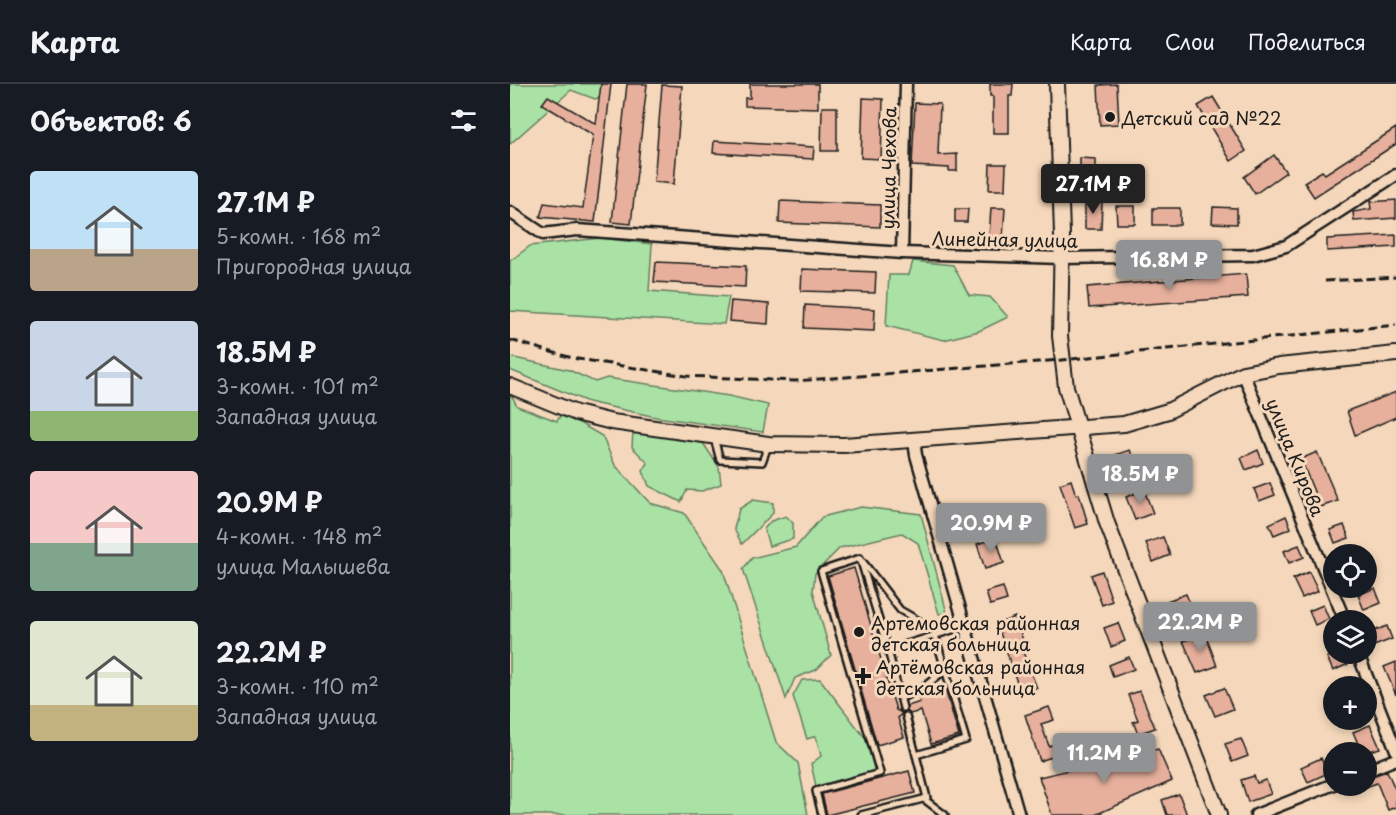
<!DOCTYPE html>
<html lang="ru">
<meta charset="utf-8">
<style>
body{margin:0;font-family:"Playpen Sans",sans-serif;background:#20242c;color:#f1f3f6;height:100vh;display:flex;flex-direction:column;font-size:22px;white-space:nowrap}
*{box-sizing:border-box;margin:0}
p{font-size:20px;color:#9ea1a6}
.icon{flex:none;width:33px;height:33px;fill:none;stroke:currentColor;stroke-width:2;stroke-linecap:round;stroke-linejoin:round}
.map{position:relative;flex:1;overflow:hidden}
.panel{display:flex;flex-direction:column;background:#171b24;width:510px}
.panel>*{flex:none}
.controls{position:absolute;left:813px;top:460px;display:grid;gap:12px}
.controls a{display:grid;place-items:center;width:54px;height:54px;border-radius:50%;background:#171b24;box-shadow:0 3px 9px #0003;font-size:30px}
.price{position:absolute;translate:-50% -51px;padding:0 14px;border-radius:6px;background:#919294;color:#fff;font-size:20px;line-height:39px;filter:drop-shadow(0 2px 3px #0008)}
.price::after{content:'';position:absolute;left:50%;top:36px;width:18px;height:14px;margin-left:-9px;background:inherit;clip-path:polygon(0 0,100% 0,50% 100%)}
.price.current{background:#222;color:#fff}
ul{padding:0;list-style:none}
li{display:flex;align-items:center;gap:18px;height:150px;padding:0 30px}
li span{display:grid;place-items:center;flex:none;width:168px;height:120px;border-radius:6px;color:#555}
li>.icon{margin-inline-start:auto}
span .icon{width:72px;height:72px;fill:#fffc;stroke-width:1}
li b{font-size:26px}
h2{display:flex;justify-content:space-between;align-items:center;height:72px;padding:0 30px;font-size:26px}
header{display:flex;align-items:center;gap:36px;box-sizing:border-box;height:84px;padding:0 30px;background:#171b24;border-bottom:2px solid #363941}
header strong{font-size:28px}
nav{display:flex;gap:33px;margin-inline-start:auto;font-size:21px}
main{display:flex;flex:1;min-height:0}
.map>svg:first-child{display:block}
</style>
<header>
<strong>Карта</strong>
<nav><a>Карта</a><a>Слои</a><a>Поделиться</a></nav>
</header>
<main>
<section class="panel">
<h2>Объектов: 6<svg class="icon" aria-label="filters" viewBox="0 0 24 24"><path d="M4 7h16M4 17h16"/><circle cx="9" cy="7" r="2"/><circle cx="15" cy="17" r="2"/></svg></h2>
<ul>
<li><span style="background:linear-gradient(#bfe0f5 65%,#b9a48a 0)"><svg class="icon" aria-label="home" viewBox="0 0 24 24"><path d="M3 11l9-7 9 7M6 9v11h12V9"/></svg></span><div><b>27.1M ₽</b><p>5-комн. · 168 m²</p><p>Пригородная улица</p></div></li>
<li><span style="background:linear-gradient(#c9d6e8 75%,#8fb573 0)"><svg class="icon" aria-label="home" viewBox="0 0 24 24"><path d="M3 11l9-7 9 7M6 9v11h12V9"/></svg></span><div><b>18.5M ₽</b><p>3-комн. · 101 m²</p><p>Западная улица</p></div></li>
<li><span style="background:linear-gradient(#f6c9c9 60%,#7fa58c 0)"><svg class="icon" aria-label="home" viewBox="0 0 24 24"><path d="M3 11l9-7 9 7M6 9v11h12V9"/></svg></span><div><b>20.9M ₽</b><p>4-комн. · 148 m²</p><p>улица Малышева</p></div></li>
<li><span style="background:linear-gradient(#dfe7d0 70%,#c2b280 0)"><svg class="icon" aria-label="home" viewBox="0 0 24 24"><path d="M3 11l9-7 9 7M6 9v11h12V9"/></svg></span><div><b>22.2M ₽</b><p>3-комн. · 110 m²</p><p>Западная улица</p></div></li>
</ul>
</section>
<div class="map">
<svg width="886" height="731" viewBox="0 0 886 731">
<rect width="100%" height="100%" fill="#f5d8bb"/>
<filter id="ink" filterUnits="userSpaceOnUse"><feTurbulence type="fractalNoise" baseFrequency=".0167" numOctaves="2"/><feDisplacementMap in="SourceGraphic" scale="12" xChannelSelector="R" yChannelSelector="G"/><feConvolveMatrix kernelMatrix="1 2 1 2 8 2 1 2 1" color-interpolation-filters="sRGB"/></filter>
<g filter="url(#ink)">
<g fill="#aae2a6" stroke="#637f61" stroke-width="1.5">
<path d="M0,0H95V12L85,15L61,6L0,60Z"/>
<path d="M90,154L142,160L139,207L219,213L214,240L0,227V177L20,162Z"/>
<path d="M403,177L443,181L459,211L480,213L498,233L469,247L434,256L376,242L379,191H399Z"/>
<path d="M0,273L59,286L85,298L97,294L219,312L258,321L253,348L146,333L78,318L0,286Z"/>
<path d="M0,308L7,322L47,337L52,329L92,352L105,381L140,419L174,429L213,486L266,658L288,679L298,731H0Z"/>
<path d="M123,347L193,359L209,383L211,400L192,407L177,406L171,418L139,402L133,387L138,379L122,363Z"/>
<path d="M243,416L263,419V429L232,460L224,445L229,425Z"/>
<path d="M351,423L411,430L437,529L429,530L408,459L392,449L330,464L305,489L303,507L321,571L306,586L285,594L276,615L233,485L242,474L286,463L312,433Z"/>
<path d="M276,432L283,439V455L259,462L254,445L261,437Z"/>
<path d="M310,595L356,655L365,688L306,702L301,680L311,672L306,652L297,655L283,612L292,596Z"/>
</g>
<g fill="#e7b09c" stroke="#1c1c1c" stroke-width="1.5">
<path d="M91,0H101L85,138L30,133L34,119L73,124L83,51L32,20L38,12L86,40Z"/>
<path d="M117,0H137L121,140L102,138Z"/>
<path d="M240,0H308V24L235,22V14H240Z"/>
<path d="M480,0H503L502,12H499V49H483V12H480Z"/>
<path d="M607,0L609,40L590,41L588,1Z"/>
<path d="M152,1L172,2L164,100L144,98Z"/>
<path d="M703,13L736,67L721,77L688,22Z"/>
<path d="M353,14L373,15L371,75L351,74Z"/>
<path d="M405,19L430,20L428,71L447,70V87H439V84L402,82Z"/>
<path d="M312,23H327V67H311Z"/>
<path d="M886,44V60L804,113L794,98L812,87L815,90Z"/>
<path d="M204,57L304,63L303,75L203,69Z"/>
<path d="M764,71L776,88L745,110L734,93Z"/>
<path d="M570,74L586,75V99H570Z"/>
<path d="M480,80H496L495,106H479Z"/>
<path d="M886,116V134L844,137L843,128L861,125L860,118Z"/>
<path d="M270,117L370,121V143L269,139Z"/>
<path d="M575,118H592L591,145H575Z"/>
<path d="M606,122H625V140H607Z"/>
<path d="M703,123L727,124V140L702,139Z"/>
<path d="M481,124H495L493,154L479,153Z"/>
<rect x="643" y="124" width="27" height="17"/>
<path d="M445,125H458L457,138H445Z"/>
<path d="M886,151V163L817,167V155Z"/>
<path d="M146,178L236,182L235,203L144,198Z"/>
<path d="M292,185L366,188L365,209L291,207Z"/>
<path d="M736,190L738,213L579,224L577,203Z"/>
<path d="M221,217L259,220L258,240L219,237Z"/>
<path d="M295,221L365,225L364,247L294,244Z"/>
<path d="M886,308V333L845,351L837,327Z"/>
<path d="M620,366L625,379L602,387L597,374Z"/>
<path d="M748,366L753,379L736,386L731,374Z"/>
<path d="M807,368L828,417L810,423L791,375Z"/>
<path d="M561,396L566,411L569,410L578,440L565,444L550,400Z"/>
<path d="M760,399L765,411L749,417L744,405Z"/>
<path d="M634,406L643,429L625,436L616,413Z"/>
<path d="M776,432L781,444L764,451L759,440Z"/>
<path d="M834,441L839,454L825,459L820,446Z"/>
<path d="M653,453L660,471L643,478L636,459Z"/>
<path d="M486,454L494,479L475,485L467,460Z"/>
<path d="M789,461L794,473L779,479L774,467Z"/>
<path d="M344,484L386,626L392,629L388,634L394,653L367,661L318,492Z"/>
<path d="M592,487L602,517L592,521L581,491Z"/>
<path d="M799,488L808,507L792,514L783,495Z"/>
<path d="M493,503L497,516L480,521L476,508Z"/>
<path d="M865,504L871,519L854,526L848,511Z"/>
<path d="M676,510L683,527L663,533L657,517Z"/>
<path d="M813,521L819,535L805,541L799,527Z"/>
<path d="M505,533L515,562L511,563L527,604L511,610L487,540Z"/>
<path d="M608,539L615,557L601,563L594,544Z"/>
<path d="M877,542L882,555L864,562L859,549Z"/>
<path d="M695,549L707,582L687,589L673,557Z"/>
<path d="M823,570H834L838,580L823,587L817,573Z"/>
<path d="M619,573L624,585L603,593L599,581Z"/>
<path d="M886,578V611L874,583Z"/>
<path d="M714,604L723,625L705,632L696,611Z"/>
<path d="M435,605L449,652L421,660L411,627L400,630L397,627L398,622L410,618L409,613Z"/>
<path d="M630,607L645,644L628,650L623,638L628,636L618,611Z"/>
<path d="M539,623L544,636L531,640L539,662L547,659L550,670L530,677L515,631Z"/>
<path d="M860,641L870,664L852,669L843,648Z"/>
<path d="M731,655L738,672L722,678L715,660Z"/>
<path d="M648,665L662,697L585,731H542L529,693Z"/>
<path d="M811,674L818,689L798,698L791,683Z"/>
<path d="M399,687L405,709L317,731L312,710Z"/>
<path d="M877,687L886,707V723L878,726L867,699L856,703V694Z"/>
<path d="M744,692L747,699L756,696L761,710L738,718L731,696Z"/>
<path d="M669,710L677,731H657L652,716Z"/>
</g>
<g fill="none" stroke-linecap="round" stroke-linejoin="round">
<g stroke="#1c1c1c" stroke-width="10">
<g id="lane">
<path d="M204,354L210,376L252,378L258,362"/>
<path d="M353,478L390,526L430,549"/>
<path d="M391,614L410,606L435,586"/>
<path d="M393,624L378,566L455,542"/>
<path d="M406,671L456,656L425,551"/>
<path d="M414,715L435,731"/>
<path d="M312,731L306,707L370,689L311,487L350,474L378,566"/>
<path d="M351,731L417,714L396,632"/>
</g>
</g>
<g stroke="#1c1c1c" stroke-width="15">
<g id="street">
<path d="M0,128L33,150L67,146L392,169L551,174L743,171L776,162L886,91"/>
<path d="M392,169L396,0"/>
<path d="M733,289L835,537"/>
<path d="M404,357L406,371L509,731"/>
<path d="M848,570L886,666"/>
<path d="M856,687L886,675"/>
<path d="M746,731L824,700"/>
</g>
</g>
<g stroke="#1c1c1c" stroke-width="18">
<g id="secondary">
<path d="M547,0L552,150L550,252L556,303L597,439L709,731"/>
<path d="M0,302L66,329L102,338L258,360L334,361L614,340L658,327L733,289L769,282L886,270"/>
</g>
</g>
<use href="#lane" stroke="#f5d8bb" stroke-width="5"/>
<use href="#street" stroke="#f5d8bb" stroke-width="10"/>
<use href="#secondary" stroke="#f5d8bb" stroke-width="14"/>
<g stroke="#1c1c1c" stroke-width="3" stroke-dasharray="9 4.5" stroke-linecap="butt">
<path d="M815,197L886,193"/>
<path d="M0,256L62,274L176,292L285,297L552,276L886,241"/>
</g>
</g>
</g>
<g fill="#1c1c1c" stroke="#f5d8bb" stroke-width="2">
<circle cx="600" cy="33" r="6"/>
<circle cx="349" cy="548" r="6"/>
<path d="M350 583h6v6h6v6h-6v6h-6v-6h-6v-6h6z"/>
</g>
<g text-anchor="middle" dominant-baseline="central" stroke-width="6" stroke-linejoin="round" paint-order="stroke">
<g font-size="18" fill="#1c1c1c" stroke="#f5d8bb" text-anchor="start">
<text x="612" y="33">Детский сад №22</text>
<text x="361" y="538">Артемовская районная<tspan x="361" dy="21">детская больница</tspan></text>
<text x="366" y="582">Артёмовская районная<tspan x="366" dy="21">детская больница</tspan></text>
</g>
<g font-size="18" fill="#1c1c1c" stroke="#f5d8bb">
<text transform="translate(378 84) rotate(-89)">улица Чехова</text>
<text transform="translate(495 155) rotate(1)">Линейная улица</text>
<text transform="translate(786 373) rotate(68)">улица Кирова</text>
</g>
</g>
</svg>
<div class="controls">
<a><svg class="icon" aria-label="locate" viewBox="0 0 24 24"><circle cx="12" cy="12" r="6"/><path d="M12 2v4M12 18v4M2 12h4M18 12h4"/></svg></a>
<a><svg class="icon" aria-label="layers" viewBox="0 0 24 24"><path d="M12 4l9 5-9 5-9-5zM3 14l9 5 9-5"/></svg></a>
<a>+</a>
<a>−</a>
</div>
<b class="price current" style="left:583px;top:131px">27.1M ₽</b>
<b class="price" style="left:659px;top:207px">16.8M ₽</b>
<b class="price" style="left:630px;top:421px">18.5M ₽</b>
<b class="price" style="left:481px;top:470px">20.9M ₽</b>
<b class="price" style="left:690px;top:569px">22.2M ₽</b>
<b class="price" style="left:594px;top:700px">11.2M ₽</b>
</div>
</main>
